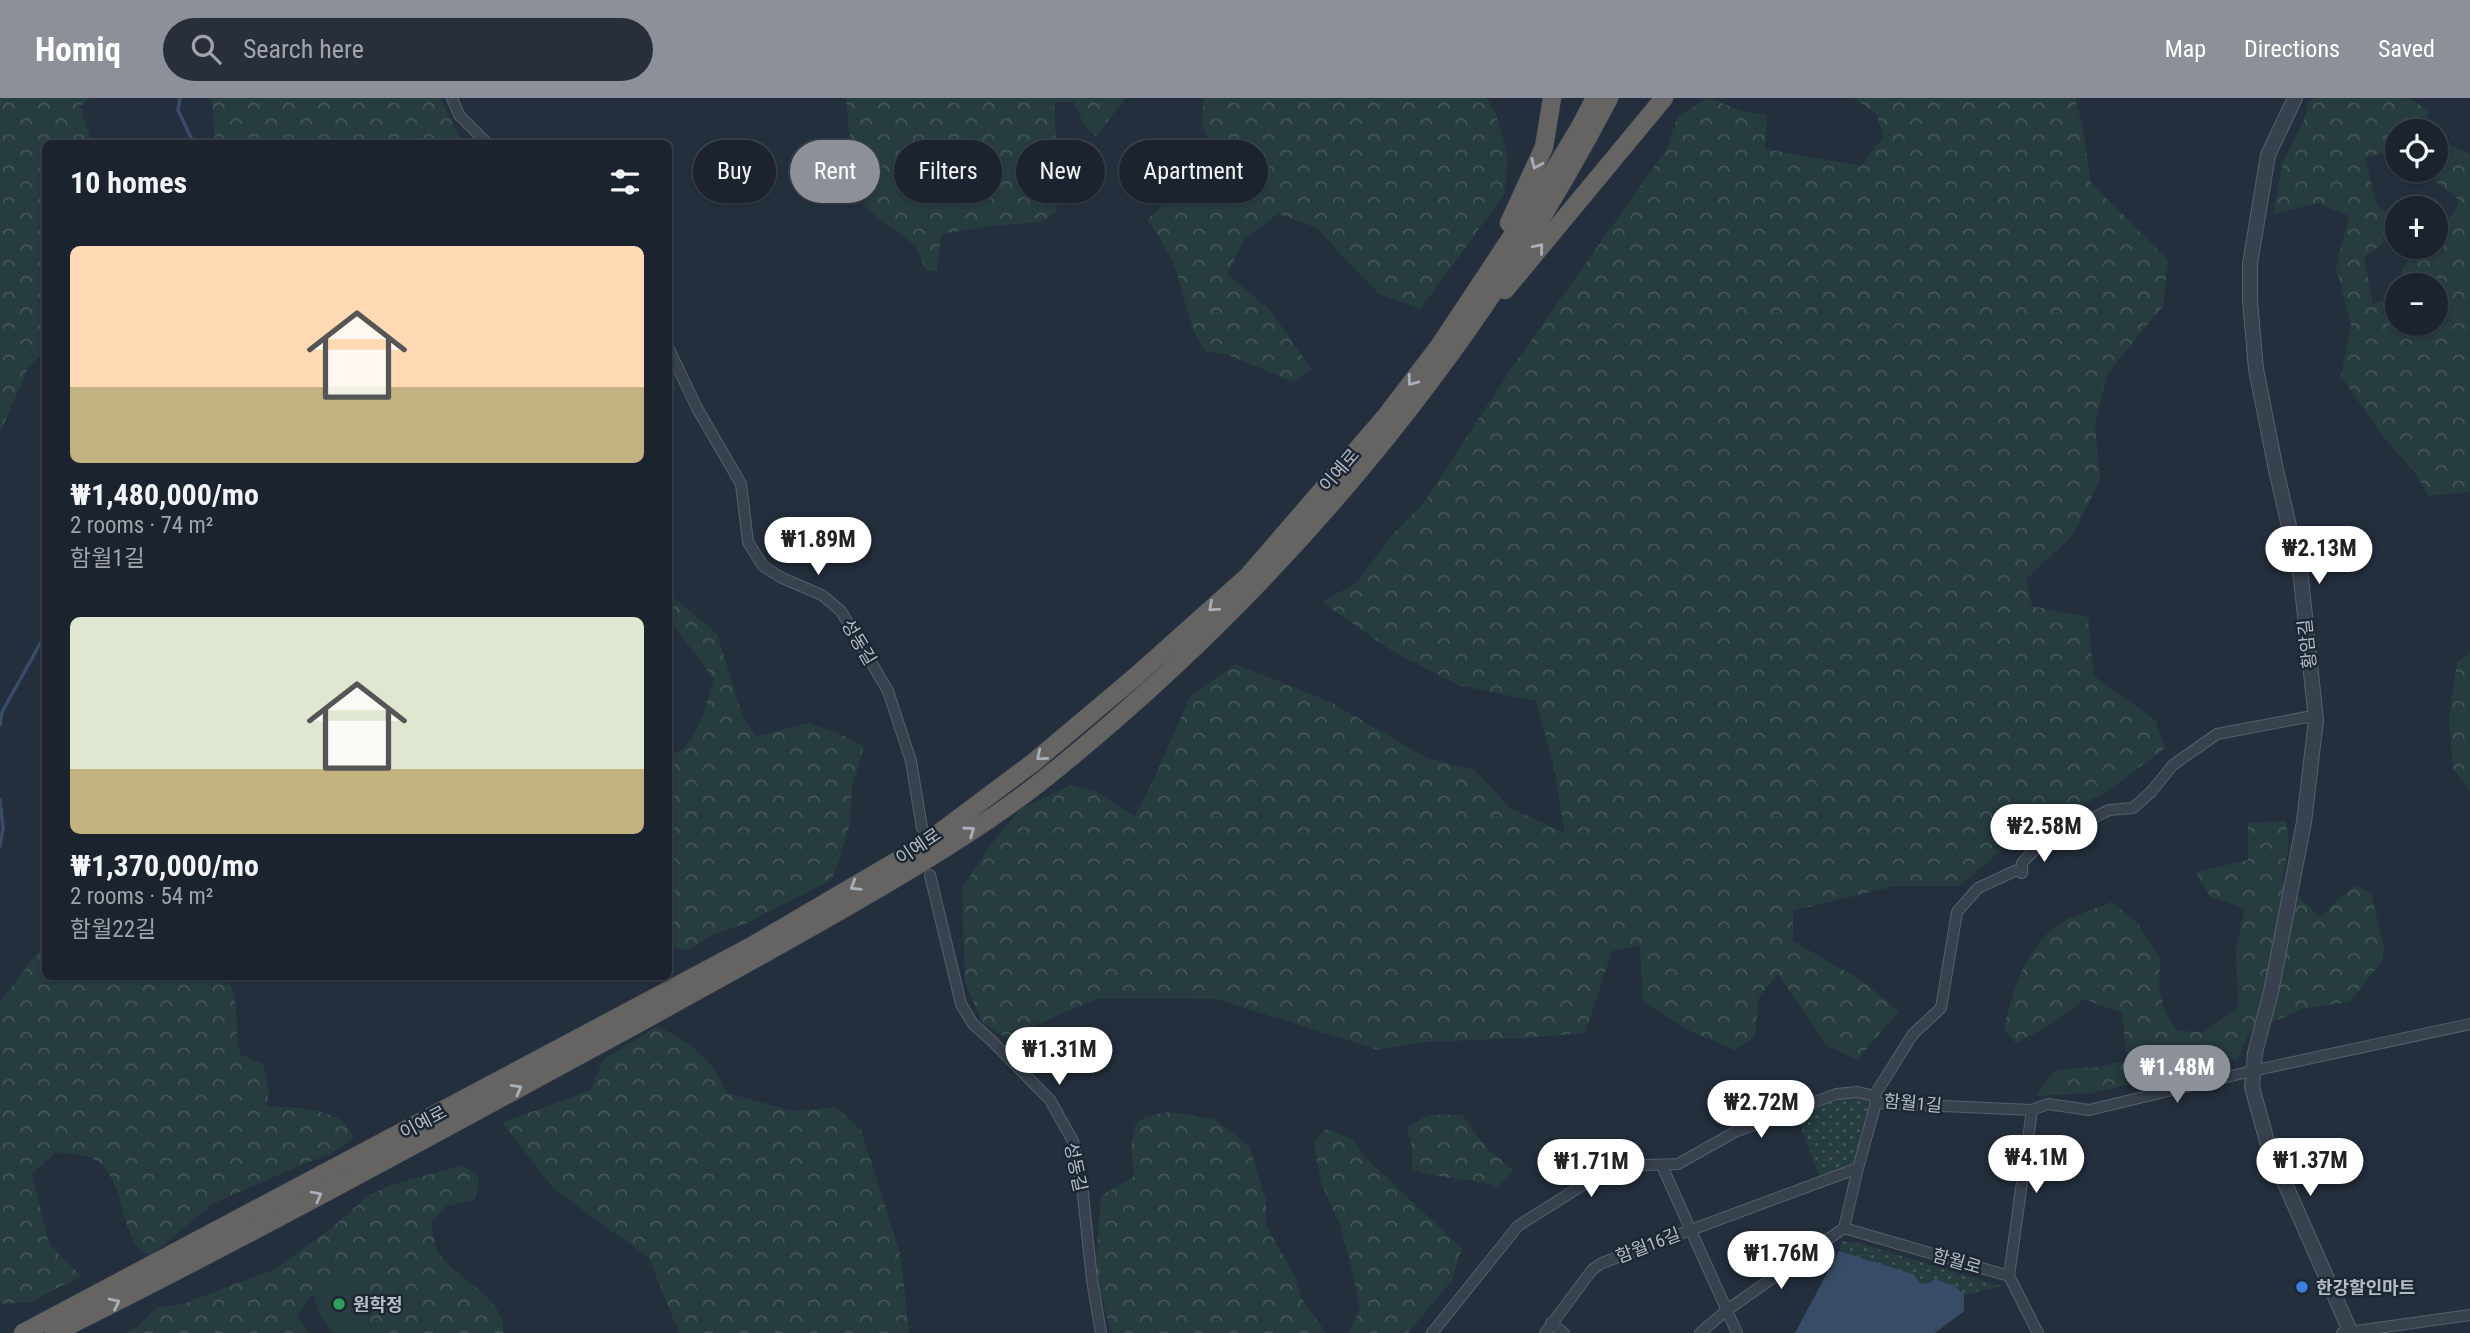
<!DOCTYPE html>
<meta charset="utf-8">
<style>
body{margin:0;font-family:"Roboto Condensed","Noto Sans KR",sans-serif;background:#282f3a;color:#f1f3f6;height:100vh;display:flex;flex-direction:column;font-size:26px;white-space:nowrap}
*{box-sizing:border-box;margin:0}
p{font-size:23px;color:#a0a4aa}
.icon{flex:none;width:38px;height:38px;fill:none;stroke:currentColor;stroke-width:2;stroke-linecap:round;stroke-linejoin:round}
.map{position:relative;flex:1;overflow:hidden}
.drawer{position:absolute;left:42px;top:42px;width:630px;height:840px;display:flex;flex-direction:column;background:#1b232e;border-radius:10px;box-shadow:0 2px 5px #0004,0 0 0 2px #39404a}
.drawer>*{flex:none}
.top-card{position:absolute;left:693px;top:42px;width:665px;height:63px;display:flex;gap:14px}
.tools{position:absolute;left:2385px;top:21px;display:grid;gap:14px}
.tools a{display:grid;place-items:center;width:63px;height:63px;border-radius:50%;background:#1b232e;box-shadow:0 2px 5px #0004,0 0 0 2px #39404a;font-size:35px}
.price{position:absolute;translate:-50% -60px;padding:0 16px;border-radius:24px;background:#fff;color:#222;font-size:23px;line-height:46px;filter:drop-shadow(0 2px 4px #0008)}
.price::after{content:'';position:absolute;left:50%;top:42px;width:21px;height:16px;margin-left:-10px;background:inherit;clip-path:polygon(0 0,100% 0,50% 100%)}
.price.selected{background:#8c9099;color:#fff}
ul{padding:0;list-style:none}
li{display:grid;align-content:center;gap:14px;height:371px;padding:0 28px}
li span{display:grid;place-items:center;height:217px;border-radius:10px;color:#555}
li>.icon{margin-inline-start:auto}
span .icon{width:126px;height:126px;fill:#fffc;stroke-width:1}
li b{font-size:30px}
h2{display:flex;justify-content:space-between;align-items:center;height:84px;padding:0 28px;font-size:30px}
.tag{padding:0 24px;border-radius:32px;background:#1b232e;box-shadow:0 2px 5px #0004,0 0 0 2px #39404a;font-size:24px;line-height:63px}
.tag.selected{background:#8c9099;color:#fff}
header{display:flex;align-items:center;gap:42px;box-sizing:border-box;height:98px;padding:0 35px;background:#8c9099;color:#fff}
header strong{font-size:33px}
nav{display:flex;gap:38px;margin-inline-start:auto;font-size:24px}
.search{width:490px;height:63px;background:#282f3a;display:flex;align-items:center;gap:18px;box-sizing:border-box;padding:0 24px;border-radius:38px;color:#a0a4aa;font-size:26px}
.map>svg:first-child{display:block}
</style>
<header>
<strong>Homiq</strong>
<div class="search"><svg class="icon" aria-label="search" viewBox="0 0 24 24"><circle cx="10" cy="10" r="6"/><path d="M15 15l6 6"/></svg>Search here</div>
<nav><a>Map</a><a>Directions</a><a>Saved</a></nav>
</header>
<div class="map">
<svg width="2470" height="1235" viewBox="0 0 2470 1235">
<defs>
<pattern id="green-dots" width="8" height="8" patternUnits="userSpaceOnUse" patternTransform="scale(1.75)"><rect width="8" height="8" fill="#263c3f"/><path d="M2 2h.1M6 6h.1" fill="none" stroke="#435659" stroke-width="1.8" stroke-linecap="round"/></pattern>
<pattern id="forest-crowns" width="20" height="18" patternUnits="userSpaceOnUse" patternTransform="scale(1.75)"><rect width="20" height="18" fill="#263c3f"/><path d="M2 6a3 3 0 1 1 6 0M12 15a3 3 0 1 1 6 0" fill="none" stroke="#435659"/></pattern>
</defs>
<rect width="100%" height="100%" fill="#242f3e"/>
<g fill="url(#green-dots)">
<path d="M1836,996L1874,998L1858,1070L1821,1083L1795,1012Z"/>
<path d="M1842,1143L1858,1145L2001,1188L1964,1197L1955,1188L1935,1181L1928,1186L1920,1185L1912,1176L1839,1153Z"/>
</g>
<g fill="url(#forest-crowns)" fill-rule="evenodd">
<path d="M0,0H91L80,8L92,45L46,46L45,253L28,270L0,335Z"/>
<path d="M212,0H440L462,45H215Z"/>
<path d="M846,0H1126L1096,38L1085,29L1074,4H1054L1058,82L1057,112L1041,124L988,128L941,136L937,174L926,172L915,147L865,110L852,65Z"/>
<path d="M1204,0H1487L1496,16L1508,61L1504,97L1420,211L1379,196L1315,129L1278,116L1245,140L1227,176L1270,212L1311,271L1294,284L1223,255L1206,254C1189,232 1186,202 1177,176C1170,156 1159,138 1147,122L1170,100L1192,88L1223,85L1202,26Z"/>
<path d="M1708,0L1742,13L1767,17L1765,51L1861,68L1884,38L1876,15L1853,0H2075L2083,32L2091,85L2168,162L2163,208L2108,275L2095,326L2100,382L2073,437L2026,481L2032,508L2088,519L2094,578L2155,622L2165,650L2108,693L2010,745L1959,788H1895L1793,813V843L1862,883L1899,913L1857,962L1826,947L1778,876L1759,899L1755,939L1735,952L1692,934L1643,904L1640,848L1612,853L1585,935L1524,940L1426,944L1379,952L1216,901L1100,900L1060,916L1008,941L982,924L965,883L962,790L989,749L1020,711L1071,687L1096,694L1135,718L1155,679L1190,599L1235,566L1330,604L1427,660L1475,672L1510,710L1565,735L1553,666L1536,603L1458,587L1392,553L1322,504L1356,485L1393,436L1423,406L1513,268L1666,52L1678,18Z"/>
<path d="M2314,0H2401L2410,1L2428,12L2427,33H2398L2397,51L2365,60L2377,108L2397,122L2387,143L2364,159L2373,206L2390,201L2405,166L2420,149H2436V132L2454,115L2459,102L2434,82L2449,47L2470,56V393L2467,394L2429,398L2414,373L2383,339L2341,278L2351,227L2336,169L2349,118L2318,105L2273,116L2283,63L2303,25L2309,4ZM2398,187H2436V226H2398Z"/>
<path d="M669,496L717,536L743,620L756,639L807,625L840,636L864,648L852,690L850,726L836,772L831,782L745,826L712,837L689,852L669,849V656C696,655 707,604 714,581L669,521Z"/>
<path d="M2470,554V693L2453,671L2449,619L2457,564Z"/>
<path d="M2286,723L2289,748L2282,782L2320,820L2340,799L2355,788L2371,795L2384,850L2382,863L2350,904L2301,911L2249,935L2237,962L2091,995L2036,998L2055,972L2099,969L2127,962L2122,915L2084,901L2057,923L2016,945L2004,932C2012,892 2028,842 2066,822C2081,815 2097,810 2112,804L2137,825L2160,860L2159,890L2165,914L2177,933L2204,934L2238,910L2236,851L2245,811L2210,798L2196,774L2248,762V725Z"/>
<path d="M45,845L46,878L226,879C244,911 231,926 241,957L263,966L269,994L266,1009C285,1008 330,1011 344,1025C348,1029 351,1035 354,1039L329,1057L303,1066L214,1105L150,1158C145,1155 140,1153 137,1148C120,1125 122,1070 89,1059C79,1056 66,1056 56,1054L32,1076L49,1146L81,1178L31,1204L0,1206V904Z"/>
<path d="M657,928C693,947 710,957 727,995L792,1013L836,1009L861,1032L901,1159L909,1235H679L649,1160L554,1091L502,1025L591,992L603,962Z"/>
<path d="M1169,1014L1213,1021L1249,1047L1266,1102V1128L1295,1178L1301,1199L1326,1235H1112L1095,1179L1101,1098L1134,1078L1131,1051L1135,1027L1145,1019Z"/>
<path d="M1428,1017H1462L1487,1051L1514,1072L1497,1090L1491,1086L1431,1077L1412,1071V1049L1407,1029Z"/>
<path d="M1327,1031L1353,1042L1363,1057L1462,1151L1452,1182L1408,1235H1348L1360,1211L1353,1176L1340,1127L1322,1087L1315,1054V1041Z"/>
<path d="M463,1067L479,1079L475,1102L446,1108L431,1124C433,1134 434,1148 439,1156C456,1180 508,1202 503,1235H373L363,1213L361,1197L311,1198L297,1219L310,1235H122L137,1229L158,1209L183,1206L275,1171L333,1129L368,1098L391,1087Z"/>
</g>
<path fill="#263c3f" d="M340,1175L361,1197L363,1213L373,1235H333L319,1216L314,1198Z"/>
<path fill="#394c67" d="M1839,1153L1913,1176L1920,1185L1928,1186L1935,1181L1955,1188L1964,1197V1213L1935,1235H1795Z"/>
<g fill="none" stroke-linecap="round" stroke-linejoin="round">
<g stroke="#394c67" stroke-width="3.5">
<path d="M180,0L178,12L194,46"/>
<path d="M0,627L2,614L46,535"/>
<path d="M0,702L3,730L0,748"/>
</g>
<g stroke="#565f6c" stroke-width="12">
<g id="minor">
<path d="M452,0L459,17L488,46"/>
<path d="M668,249L697,310L741,386L748,444L763,468L782,480L822,497L841,513L888,593L911,663L922,730"/>
<path d="M930,777L961,906L973,926L992,943L1050,1002L1073,1043L1082,1087L1092,1182L1101,1235"/>
<path d="M1874,998L1913,936L1941,910L1957,814L1978,790L2017,772L2022,775V765L2040,746L2109,712L2133,710L2151,694L2173,667L2217,636L2307,619L2316,622"/>
<path d="M1876,1005L2032,1012L2048,1006L2089,1012L2252,973L2470,926"/>
<path d="M1662,1068L1737,1235"/>
<path d="M1844,1130L2009,1178L2038,1235"/>
<path d="M2009,1178L2032,1012"/>
<path d="M1551,1225L1564,1235"/>
<path d="M1432,1235L1518,1128L1613,1068L1678,1066L1735,1034L1836,996L1858,994L1874,998L1875,1002"/>
<path d="M1545,1235L1592,1172L1602,1165L1858,1070"/>
<path d="M1700,1235L1727,1212L1844,1130L1858,1070L1876,1005"/>
<path d="M2342,1235L2470,1217"/>
</g>
</g>
<g stroke="#565f6c" stroke-width="16">
<path id="tertiary" d="M2295,0L2268,57L2250,166V203L2256,271L2276,372L2301,480L2316,622L2304,724L2271,894L2255,955L2252,989L2268,1047L2351,1235"/>
</g>
<g stroke="#434c59" stroke-width="19">
<g id="trunk">
<path d="M1509,125L1544,49L1552,0"/>
<path d="M1505,192L1664,0"/>
<path d="M23,1235L750,849L919,750L1034,664L1135,579L1248,478L1386,318L1440,247L1534,105L1580,29L1595,0"/>
<path d="M54,1235C255,1135 451,1027 648,920C731,874 814,829 896,780C948,749 1001,716 1048,678C1278,493 1473,261 1609,0"/>
</g>
</g>
<use href="#minor" stroke="#38414e" stroke-width="10"/>
<use href="#tertiary" stroke="#38414e" stroke-width="14"/>
<use href="#trunk" stroke="#656462" stroke-width="18"/>
</g>
<defs><path id="oneway-chevron" d="M-2-3.5L2.5 0L-2 3.5" fill="none" stroke-width="1.6" stroke-linecap="round" stroke-linejoin="round" transform="scale(1.75)"/></defs>
<g stroke="#a8afba">
<use href="#oneway-chevron" transform="translate(1536 66) rotate(114)"/>
<use href="#oneway-chevron" transform="translate(1539 150) rotate(-51)"/>
<use href="#oneway-chevron" transform="translate(1412 283) rotate(127)"/>
<use href="#oneway-chevron" transform="translate(1213 509) rotate(138)"/>
<use href="#oneway-chevron" transform="translate(1041 658) rotate(140)"/>
<use href="#oneway-chevron" transform="translate(970 733) rotate(-35)"/>
<use href="#oneway-chevron" transform="translate(855 788) rotate(149)"/>
<use href="#oneway-chevron" transform="translate(517 991) rotate(-29)"/>
<use href="#oneway-chevron" transform="translate(317 1098) rotate(-28)"/>
<use href="#oneway-chevron" transform="translate(115 1205) rotate(-26)"/>
</g>
<circle fill="#3f7fe0" stroke="#1d2633" stroke-width="2.5" cx="2302" cy="1189" r="7"/>
<circle fill="#2e9e5b" stroke="#1d2633" stroke-width="2.5" cx="339" cy="1206" r="7"/>
<g text-anchor="middle" dominant-baseline="central" stroke-width="5" stroke-linejoin="round" paint-order="stroke">
<g font-size="18" fill="#b4bcc9" stroke="#1d2633">
<text transform="translate(1339 372) rotate(-49)">이예로</text>
<text transform="translate(859 544) rotate(59)">성동길</text>
<text transform="translate(2307 546) rotate(-96)">황암길</text>
<text transform="translate(918 748) rotate(-34)">이예로</text>
<text transform="translate(1913 1005) rotate(5)">함월1길</text>
<text transform="translate(423 1024) rotate(-28)">이예로</text>
<text transform="translate(1076 1069) rotate(78)">성동길</text>
<text transform="translate(1648 1147) rotate(-21)">함월16길</text>
<text transform="translate(1957 1163) rotate(16)">함월로</text>
</g>
<g font-size="18" font-weight="bold" fill="#b4bcc9" stroke="#1d2633" text-anchor="start">
<text x="2316" y="1189">한강할인마트</text>
<text x="353" y="1206">원학정</text>
</g>
</g>
</svg>
<div class="tools">
<a><svg class="icon" aria-label="locate" viewBox="0 0 24 24"><circle cx="12" cy="12" r="6"/><path d="M12 2v4M12 18v4M2 12h4M18 12h4"/></svg></a>
<a>+</a>
<a>−</a>
</div>
<b class="price" style="left:818px;top:479px">₩1.89M</b>
<b class="price" style="left:2319px;top:488px">₩2.13M</b>
<b class="price" style="left:2044px;top:766px">₩2.58M</b>
<b class="price" style="left:1059px;top:989px">₩1.31M</b>
<b class="price selected" style="left:2177px;top:1007px">₩1.48M</b>
<b class="price" style="left:1761px;top:1042px">₩2.72M</b>
<b class="price" style="left:2036px;top:1097px">₩4.1M</b>
<b class="price" style="left:2310px;top:1100px">₩1.37M</b>
<b class="price" style="left:1591px;top:1101px">₩1.71M</b>
<b class="price" style="left:1781px;top:1193px">₩1.76M</b>
<div class="top-card">
<a class="tag">Buy</a>
<a class="tag selected">Rent</a>
<a class="tag">Filters</a>
<a class="tag">New</a>
<a class="tag">Apartment</a>
</div>
<section class="drawer">
<h2>10 homes<svg class="icon" aria-label="filters" viewBox="0 0 24 24"><path d="M4 7h16M4 17h16"/><circle cx="9" cy="7" r="2"/><circle cx="15" cy="17" r="2"/></svg></h2>
<ul>
<li><span style="background:linear-gradient(#ffd9b3 65%,#c2b280 0)"><svg class="icon" aria-label="home" viewBox="0 0 24 24"><path d="M3 11l9-7 9 7M6 9v11h12V9"/></svg></span><div><b>₩1,480,000/mo</b><p>2 rooms · 74 m²</p><p>함월1길</p></div></li>
<li><span style="background:linear-gradient(#dfe7d0 70%,#c2b280 0)"><svg class="icon" aria-label="home" viewBox="0 0 24 24"><path d="M3 11l9-7 9 7M6 9v11h12V9"/></svg></span><div><b>₩1,370,000/mo</b><p>2 rooms · 54 m²</p><p>함월22길</p></div></li>
</ul>
</section>
</div>
